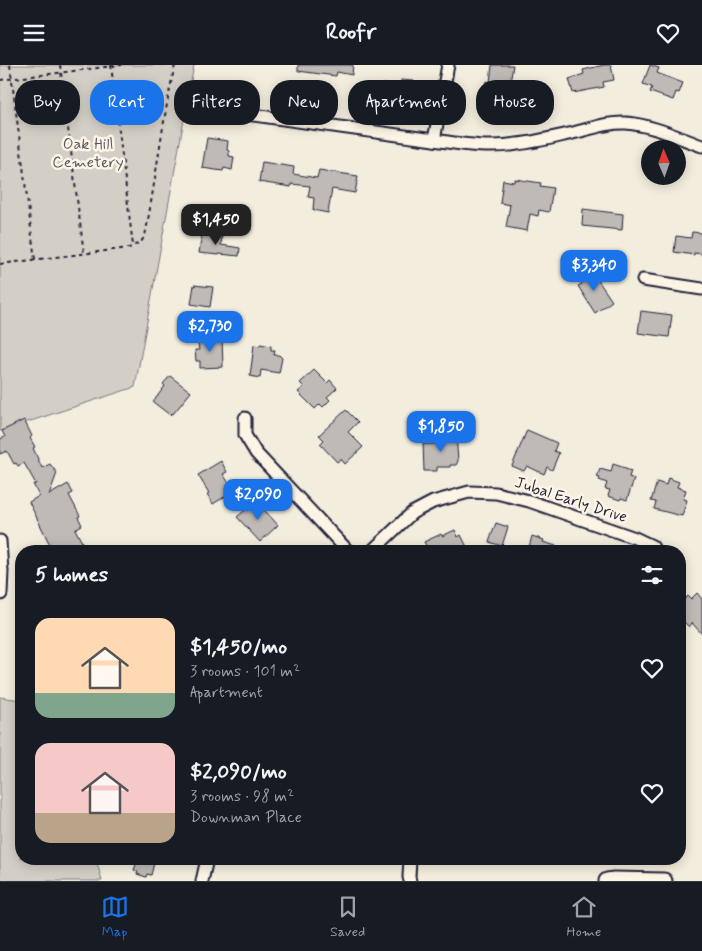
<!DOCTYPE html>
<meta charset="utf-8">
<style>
body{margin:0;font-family:Mynerve,sans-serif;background:#20242c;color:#f1f3f6;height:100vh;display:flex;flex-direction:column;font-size:19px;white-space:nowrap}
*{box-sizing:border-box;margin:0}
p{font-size:16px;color:#9ea1a6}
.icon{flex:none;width:28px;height:28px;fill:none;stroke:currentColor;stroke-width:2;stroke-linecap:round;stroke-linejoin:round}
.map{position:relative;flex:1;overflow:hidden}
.side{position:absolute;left:15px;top:480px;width:671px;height:320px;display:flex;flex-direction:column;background:#171b24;border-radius:20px;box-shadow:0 2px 12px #0003}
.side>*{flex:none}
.guide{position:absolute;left:15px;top:15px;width:672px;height:45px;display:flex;gap:10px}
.needle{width:32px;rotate:358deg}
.buttons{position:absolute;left:641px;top:75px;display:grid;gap:10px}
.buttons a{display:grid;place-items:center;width:45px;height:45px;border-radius:50%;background:#171b24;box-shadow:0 2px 12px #0003;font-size:25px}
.price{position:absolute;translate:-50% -42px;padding:0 11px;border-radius:10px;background:#1a73e8;color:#fff;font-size:16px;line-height:32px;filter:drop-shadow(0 1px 2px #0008)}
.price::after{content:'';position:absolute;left:50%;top:30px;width:15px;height:11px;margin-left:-8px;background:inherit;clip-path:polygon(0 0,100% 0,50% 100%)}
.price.current{background:#222;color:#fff}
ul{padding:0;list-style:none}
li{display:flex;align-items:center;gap:15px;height:125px;padding:0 20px}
li span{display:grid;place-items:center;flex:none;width:140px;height:100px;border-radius:15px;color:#555}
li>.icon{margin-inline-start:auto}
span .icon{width:60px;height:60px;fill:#fffc;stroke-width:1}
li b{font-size:21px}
h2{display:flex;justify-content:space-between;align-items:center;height:60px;padding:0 20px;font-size:21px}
.chip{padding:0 18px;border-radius:20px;background:#171b24;box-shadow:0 2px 12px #0003;font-size:18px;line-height:45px}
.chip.current{background:#1a73e8;color:#fff}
header{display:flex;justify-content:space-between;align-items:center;height:65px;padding:0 20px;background:#171b24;font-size:22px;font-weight:700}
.menu{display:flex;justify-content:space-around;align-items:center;height:70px;border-top:1px solid #363941;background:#171b24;font-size:14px;color:#9ea1a6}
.menu a{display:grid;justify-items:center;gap:2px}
.menu .current{color:#1a73e8}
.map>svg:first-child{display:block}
</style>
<header><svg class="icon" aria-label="menu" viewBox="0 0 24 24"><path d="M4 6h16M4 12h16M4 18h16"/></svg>Roofr<svg class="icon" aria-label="heart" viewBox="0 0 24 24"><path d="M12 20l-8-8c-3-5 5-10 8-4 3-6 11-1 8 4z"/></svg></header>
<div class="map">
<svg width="702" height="816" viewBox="0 0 702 816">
<rect width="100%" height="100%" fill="#f3edde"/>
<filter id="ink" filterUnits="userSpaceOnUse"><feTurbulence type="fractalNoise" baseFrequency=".02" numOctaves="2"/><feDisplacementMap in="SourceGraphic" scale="10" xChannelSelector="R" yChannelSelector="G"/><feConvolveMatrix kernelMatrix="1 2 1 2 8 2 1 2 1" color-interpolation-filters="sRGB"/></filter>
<g filter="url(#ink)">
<g fill="#d4cfc6" stroke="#7b7880">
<path d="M0,0H194L135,322L0,366Z"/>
<path d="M0,632L21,635V794H96L102,816H0Z"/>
</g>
<g fill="#bfbab6" stroke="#22223b">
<path d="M298,0H353L352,10L337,7L336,11L298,6Z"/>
<path d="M492,0H513L507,37L485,33L487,16L490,17Z"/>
<path d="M604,0H611L614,15L603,17L604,22L573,28L569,14L584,9L583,5Z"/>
<path d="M650,0L659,3L657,8L683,18L679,28L676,27L673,35L650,27L652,22L643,19Z"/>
<path d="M401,15L414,16L411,39L380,37L383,19L400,21Z"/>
<path d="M207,73L228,76L227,85L229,86V91L234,92L232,105L224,103L223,106L202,103Z"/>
<path d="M262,97L294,102L293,109L317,113L319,105L358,111L355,128L332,124L328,148L313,145L314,133L308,132L310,121L291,119V122L259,117Z"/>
<path d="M515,114L541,118L540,121L553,123L549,147L539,145L538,151L530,149L527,166L506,162L510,140L500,138L503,115L514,117Z"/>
<path d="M583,144L623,149L622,165L582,161Z"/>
<path d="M692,167L702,168V189L694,188V190L674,187L676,171L691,173Z"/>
<path d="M202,168L222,171L221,180L240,183L239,191L219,189V190L199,188Z"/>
<path d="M591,205L612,236L595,248L578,221L582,219L578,213Z"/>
<path d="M194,220L213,222L210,242L191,239Z"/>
<path d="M641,246L672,250L669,272L638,268Z"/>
<path d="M204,273H222L223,302L200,303V296H196L195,285H199L198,278H204Z"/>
<path d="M260,279L271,281V285H275L274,290H279L282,293L279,308L261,305L260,313L250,311L254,280L260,281Z"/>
<path d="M314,305L327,318L330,315L337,323L327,332L330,335L323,342L320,339L315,344L298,327L304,322L300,318Z"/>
<path d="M170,311L191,327L173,349L172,348L170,350L153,337L165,321L163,319Z"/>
<path d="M346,345L358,357L348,367L363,382L345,399L341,394L337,397L320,379L324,375L319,370Z"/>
<path d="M24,355L32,371L30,373L35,382L33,383L42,403L50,399L57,408L49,430L68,419L73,428L69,430L80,451L78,452L82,460L75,464L85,483L78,486H53L29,437L39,431L33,419H36L24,398L18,401L16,398L14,399L7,386L0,389V374L5,372L2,366Z"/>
<path d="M527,365L557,378L554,386L559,388L552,405L547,402L544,409L527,401L524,406L512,401Z"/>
<path d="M443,368H456L458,396L456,400H450V402H437V406H424L423,379H436V374H443Z"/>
<path d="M221,396L227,407L223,409L234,426L213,439L207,429L209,428L198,410Z"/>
<path d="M613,399L625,403V404L631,406L629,412L634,414L627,435L621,433L620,435L608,431L610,425L605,424L607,418L599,415L600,413L597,412L600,404L611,407Z"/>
<path d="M668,413L679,417L677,422L686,425L683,434L687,435L682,451L654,444L656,437L651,436L657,417L666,420Z"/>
<path d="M256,436L278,460L260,477L237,452Z"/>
<path d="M496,458L508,462L502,481L489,477Z"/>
<path d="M455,465L458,472L461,470L469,486H429L424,477L441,469L442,471Z"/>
<path d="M532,471L544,475L543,477L566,484V486H528Z"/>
<path d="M697,528L702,534V569L692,558L689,562L680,553V538L688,531L691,534Z"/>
<path d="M138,794H155L151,810L147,809L146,812L137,809L138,806L134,805Z"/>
</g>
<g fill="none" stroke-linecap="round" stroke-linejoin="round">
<g stroke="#22223b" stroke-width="15">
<g id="minor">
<path d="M188,41L434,75C462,79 489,84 517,79C536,77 555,72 573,68C591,64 607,57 626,58C652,60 677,72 702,81"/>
<path d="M434,75L448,0"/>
<path d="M643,215L702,224"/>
<path d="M245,353V370L256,388L348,486"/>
<path d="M0,476L2,506L1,529"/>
<path d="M372,486L412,448L433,437L469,427L496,428L529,436L635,473L652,481L655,486"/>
<path d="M410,794L409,812L410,816"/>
<path d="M202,816L207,794"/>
</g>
</g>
<g stroke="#22223b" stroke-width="19">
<path id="tertiary" d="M607,816L614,815L664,816"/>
</g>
<g stroke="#22223b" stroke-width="2" stroke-dasharray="4 4" stroke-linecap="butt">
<path d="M10,0L35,195"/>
<path d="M60,0L84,189"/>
<path d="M111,0L133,181"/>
<path d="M0,15L122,0"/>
<path d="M0,199L129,183L141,177L145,171C156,114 162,57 175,0"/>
</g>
<use href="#minor" stroke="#fcf5e5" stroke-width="11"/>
<use href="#tertiary" stroke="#fcf5e5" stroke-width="15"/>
</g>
</g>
<g text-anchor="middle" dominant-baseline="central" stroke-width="5" stroke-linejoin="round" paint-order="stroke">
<g font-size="16" fill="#575665" stroke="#fcf5e5">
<text x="88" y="79">Oak Hill<tspan x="88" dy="18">Cemetery</tspan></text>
</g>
<g font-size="16" fill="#22223b" stroke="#fcf5e5">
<text transform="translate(571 435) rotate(18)">Jubal Early Drive</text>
</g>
</g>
</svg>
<div class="buttons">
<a><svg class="needle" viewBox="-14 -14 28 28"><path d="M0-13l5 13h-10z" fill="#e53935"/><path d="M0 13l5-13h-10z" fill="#9ea1a6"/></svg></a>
</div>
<b class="price current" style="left:216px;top:181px">$1,450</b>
<b class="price" style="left:594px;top:227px">$3,340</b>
<b class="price" style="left:210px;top:288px">$2,730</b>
<b class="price" style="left:441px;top:388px">$1,850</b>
<b class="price" style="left:258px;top:456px">$2,090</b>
<div class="guide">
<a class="chip">Buy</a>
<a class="chip current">Rent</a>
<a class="chip">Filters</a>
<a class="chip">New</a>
<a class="chip">Apartment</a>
<a class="chip">House</a>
</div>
<section class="side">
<h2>5 homes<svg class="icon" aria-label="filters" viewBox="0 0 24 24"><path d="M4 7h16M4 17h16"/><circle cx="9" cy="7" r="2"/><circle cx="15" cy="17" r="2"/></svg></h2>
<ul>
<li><span style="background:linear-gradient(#ffd9b3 75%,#7fa58c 0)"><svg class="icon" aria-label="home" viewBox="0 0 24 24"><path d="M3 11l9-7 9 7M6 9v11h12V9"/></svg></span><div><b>$1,450/mo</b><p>3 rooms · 101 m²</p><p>Apartment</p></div><svg class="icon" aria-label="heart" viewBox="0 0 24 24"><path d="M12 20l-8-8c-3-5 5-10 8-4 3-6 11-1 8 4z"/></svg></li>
<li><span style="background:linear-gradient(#f6c9c9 70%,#b9a48a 0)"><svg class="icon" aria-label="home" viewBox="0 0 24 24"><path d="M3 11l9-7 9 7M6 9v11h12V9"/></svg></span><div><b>$2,090/mo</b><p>3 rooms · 98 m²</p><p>Downman Place</p></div><svg class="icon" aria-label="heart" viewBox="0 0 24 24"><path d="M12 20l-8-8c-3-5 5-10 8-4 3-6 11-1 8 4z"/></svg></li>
</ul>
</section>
</div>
<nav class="menu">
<a class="current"><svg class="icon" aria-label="map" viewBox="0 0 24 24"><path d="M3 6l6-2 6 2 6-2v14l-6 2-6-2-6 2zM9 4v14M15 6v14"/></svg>Map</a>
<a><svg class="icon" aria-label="saved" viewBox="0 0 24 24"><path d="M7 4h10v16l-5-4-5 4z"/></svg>Saved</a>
<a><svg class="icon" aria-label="home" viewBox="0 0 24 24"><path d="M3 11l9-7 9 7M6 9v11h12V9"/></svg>Home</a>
</nav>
